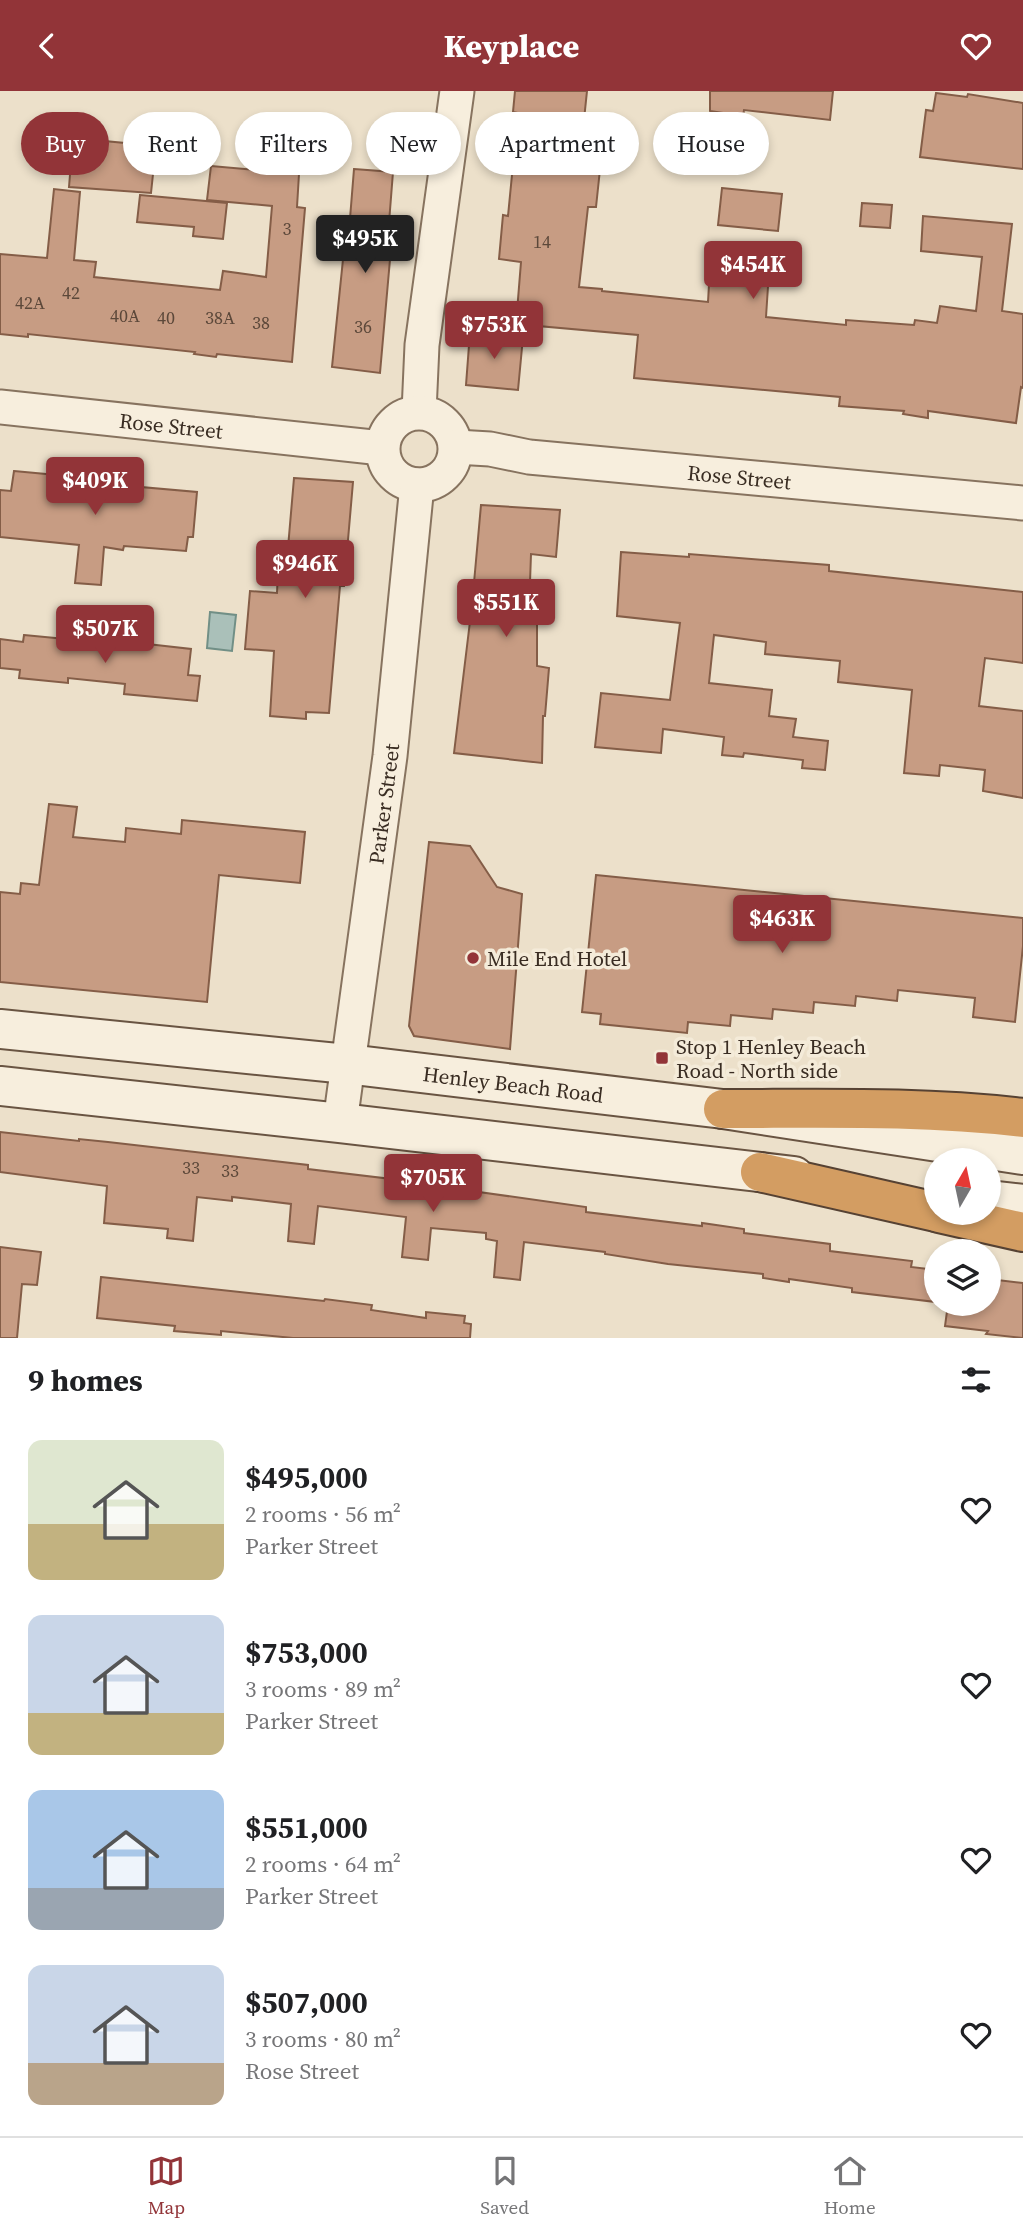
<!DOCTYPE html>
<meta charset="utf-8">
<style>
body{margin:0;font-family:"Source Serif 4",serif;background:#f6f6f6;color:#202124;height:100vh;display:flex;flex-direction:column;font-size:26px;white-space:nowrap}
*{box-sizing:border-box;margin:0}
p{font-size:23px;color:#757577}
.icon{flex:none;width:38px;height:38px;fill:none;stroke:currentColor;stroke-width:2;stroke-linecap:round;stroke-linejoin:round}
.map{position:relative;height:1247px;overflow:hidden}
.sheet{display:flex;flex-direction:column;background:#fff;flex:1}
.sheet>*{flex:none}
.guide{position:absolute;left:21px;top:21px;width:982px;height:63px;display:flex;gap:14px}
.needle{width:46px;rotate:9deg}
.buttons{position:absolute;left:924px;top:1057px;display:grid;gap:14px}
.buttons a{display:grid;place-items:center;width:77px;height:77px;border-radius:50%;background:#fff;box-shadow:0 4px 10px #0003;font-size:35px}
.price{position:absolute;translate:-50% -60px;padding:0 16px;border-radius:7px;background:#923438;color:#fff;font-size:23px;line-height:46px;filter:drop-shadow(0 2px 4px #0008)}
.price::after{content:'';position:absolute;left:50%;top:42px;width:21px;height:16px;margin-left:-10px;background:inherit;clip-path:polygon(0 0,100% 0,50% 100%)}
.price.current{background:#222;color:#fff}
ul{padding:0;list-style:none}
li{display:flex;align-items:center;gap:21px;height:175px;padding:0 28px}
li span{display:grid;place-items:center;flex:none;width:196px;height:140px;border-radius:14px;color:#555}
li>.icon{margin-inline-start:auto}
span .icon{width:84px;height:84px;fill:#fffc;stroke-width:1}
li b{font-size:30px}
h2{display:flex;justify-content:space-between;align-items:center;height:84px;padding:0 28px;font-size:30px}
.pill{padding:0 24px;border-radius:32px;background:#fff;box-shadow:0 4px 10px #0003;font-size:24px;line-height:63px}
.pill.current{background:#923438;color:#fff}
header{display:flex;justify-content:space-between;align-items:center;height:91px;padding:0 28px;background:#923438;color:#fff;font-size:32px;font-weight:800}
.dock{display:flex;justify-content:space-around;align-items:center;height:98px;border-top:2px solid #e0e0e0;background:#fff;font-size:19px;color:#757577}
.dock a{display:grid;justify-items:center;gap:4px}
.dock .current{color:#923438}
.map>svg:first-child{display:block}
</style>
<header><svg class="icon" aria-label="back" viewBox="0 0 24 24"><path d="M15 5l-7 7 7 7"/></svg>Keyplace<svg class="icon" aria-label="heart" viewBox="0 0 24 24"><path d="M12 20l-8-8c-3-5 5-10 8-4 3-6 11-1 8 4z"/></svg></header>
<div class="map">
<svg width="1023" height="1247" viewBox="0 0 1023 1247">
<rect width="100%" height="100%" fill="#ece0ca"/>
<path fill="#aac0b9" stroke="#718f86" stroke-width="2" d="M210,521L236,524L232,560L207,557Z"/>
<g fill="#c79c83" stroke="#845d47" stroke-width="2">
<path d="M515,0H587L580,67L601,69L596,116H588L579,196L602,198V200L708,211L710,176L769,180L766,226L846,234V229L914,234L915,229L937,232L940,215L976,220L982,166L921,160L923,125L1012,133L1002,220L1023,223V297L1021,296L1016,332L928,320V327L903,323L904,320L839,315L840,306L634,287L638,244L516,233L521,171L499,168L503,124L508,125L518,22L513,21Z"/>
<path d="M710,0H833L830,29L744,19L743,25L710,20Z"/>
<path d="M936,2L967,6L968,3L1023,12V78L920,66L926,19L933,20Z"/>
<path d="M73,47L156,55L151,102L69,96Z"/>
<path d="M211,75L299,83L297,116L305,117L292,271L217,263L216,266L194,263L195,261L28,243V246L0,243V163L47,167L54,98L80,101L74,169L96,171L94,186L220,199L223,180L266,186L272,115L207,109Z"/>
<path d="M354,78L393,81L387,157H391L380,282L332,276L346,139L349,140Z"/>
<path d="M722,97L782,103L778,140L718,134Z"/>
<path d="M140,104L227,112L223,148L193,145L194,136L137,131Z"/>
<path d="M862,112L892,114L890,137L860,135Z"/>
<path d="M470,241L523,246L518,299L466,294Z"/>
<path d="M14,380L131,391L130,395L197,401L193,446H188L186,460L124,455L123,459L104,456L101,494L75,492L79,454L0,446V399L11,400Z"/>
<path d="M294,387L353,391L344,495H340L329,622L306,621V628L270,625L274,560L245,558L250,500L277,502L278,479L286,480Z"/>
<path d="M481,414L560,419L556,466L531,463L529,519L537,520V575L549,577L545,625H543L542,672L454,662L472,514Z"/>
<path d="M621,461L689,466V463L829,474V480L1023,501V572L985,567L979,615L1023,620V707L983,700L985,679L940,674L939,685L904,682L912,599L838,591L840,570L765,563L766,551L714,544L709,592L772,599L769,625L796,628L793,646L828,650L825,679L802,677L803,669L744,662L743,666L722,664L724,646L663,638L661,662L595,656L601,602L670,609L680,532L617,525Z"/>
<path d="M24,544L97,551L129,553L130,551L191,558L188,584L200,585L197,610L124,603L125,593L68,587V592L19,587L20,579L0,577V548L23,551Z"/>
<path d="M49,713L77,716L73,746L125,751L126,737L181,743L182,729L305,741L300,792L219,784L207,911L0,891V801L20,803L21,792L39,794Z"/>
<path d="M429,751L470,755L497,796L522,803L510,958L414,945L409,935Z"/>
<path d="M596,784L1023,827V855L1015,931L973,926L975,907L898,899L897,910L856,905L855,915L814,911L813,922L773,918L772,928L731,924L730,935L688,931L687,942L600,933L601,923L582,921Z"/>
<path d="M0,1041L79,1050V1048L108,1051L308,1074V1078L450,1095V1097L586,1116V1121L702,1135V1132L744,1138V1142L830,1153V1160L912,1170L911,1176L936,1179V1211L852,1201V1197L789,1188V1191L763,1187V1183L668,1173L605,1163V1161L524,1151L520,1189L494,1186L497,1150L486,1148V1142L431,1137L428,1169L402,1166L406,1126L318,1115L314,1153L288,1150L291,1113L232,1106V1110L197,1106L193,1150L167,1147L168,1138L104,1132L107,1095L0,1081Z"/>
<path d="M0,1156L41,1161L37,1194L22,1193L17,1247H0Z"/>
<path d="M101,1186L324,1210L325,1208L372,1214L371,1219L426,1227V1221L465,1225L464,1232L471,1233L470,1247H293L221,1240V1244L174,1240L175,1235L97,1227Z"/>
<path d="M989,1188L1023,1192V1247L986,1243L988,1240L945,1235L948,1213H989Z"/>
</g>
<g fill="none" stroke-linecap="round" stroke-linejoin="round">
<g stroke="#87735f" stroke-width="37">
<g id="street">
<path id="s1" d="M0,316L382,357"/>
<path d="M419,321L422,254L457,0"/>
<circle cx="419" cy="358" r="36"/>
<path id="s2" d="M456,356L490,358L529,366L1023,412"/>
<path id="s3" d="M340,1032L390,665L417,394"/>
</g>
</g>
<g stroke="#695442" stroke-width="42">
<g id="secondary">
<path id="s4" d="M0,938L347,973L723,1018L1023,1064"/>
<path d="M0,995L340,1032L794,1085"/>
<path d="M989,1109L1023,1113"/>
</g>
</g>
<g stroke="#564233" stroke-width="42">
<g id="highway">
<path d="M723,1018C823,1018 923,1015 1023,1027"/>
<path d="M760,1081L936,1121"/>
<path d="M939,1122L1023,1141"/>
</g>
</g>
<use href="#street" stroke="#f7eedd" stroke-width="33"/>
<use href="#secondary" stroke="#f7eedd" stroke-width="38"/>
<use href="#highway" stroke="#d39d62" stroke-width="38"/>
</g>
<g fill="#923438" stroke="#f4ebd9" stroke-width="2.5">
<circle cx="473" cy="867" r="7"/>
<rect x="655" y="960" width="14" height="14" rx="3.5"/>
</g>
<g text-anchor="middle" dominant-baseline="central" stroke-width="7" stroke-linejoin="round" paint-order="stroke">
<g font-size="18" fill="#5c483a">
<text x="287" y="137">3</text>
<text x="542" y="150">14</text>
<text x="71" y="201">42</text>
<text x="30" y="211">42A</text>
<text x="125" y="224">40A</text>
<text x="166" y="226">40</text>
<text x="220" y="226">38A</text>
<text x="261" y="231">38</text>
<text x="363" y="235">36</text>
<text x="191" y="1076">33</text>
<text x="230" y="1079">33</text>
</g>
<g font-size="21" fill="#392c22" stroke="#f4ebd9">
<text stroke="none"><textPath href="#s1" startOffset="172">Rose Street</textPath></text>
<text stroke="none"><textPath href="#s2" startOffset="285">Rose Street</textPath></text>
<text stroke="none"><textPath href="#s3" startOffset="322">Parker Street</textPath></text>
<text stroke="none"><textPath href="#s4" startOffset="516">Henley Beach Road</textPath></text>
</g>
<g font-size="21" fill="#392c22" stroke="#f4ebd9" text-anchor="start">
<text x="487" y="867">Mile End Hotel</text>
<text x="676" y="955">Stop 1 Henley Beach<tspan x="676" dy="24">Road - North side</tspan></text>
</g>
</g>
</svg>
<div class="buttons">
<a><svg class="needle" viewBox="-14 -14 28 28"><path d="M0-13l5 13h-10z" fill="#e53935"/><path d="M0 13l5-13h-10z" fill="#757577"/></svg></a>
<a><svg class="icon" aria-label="layers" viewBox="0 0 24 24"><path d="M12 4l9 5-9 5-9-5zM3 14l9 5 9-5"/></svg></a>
</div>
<b class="price current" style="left:365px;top:184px">$495K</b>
<b class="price" style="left:753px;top:210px">$454K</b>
<b class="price" style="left:494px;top:270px">$753K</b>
<b class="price" style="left:95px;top:426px">$409K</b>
<b class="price" style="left:305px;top:509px">$946K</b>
<b class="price" style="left:506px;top:548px">$551K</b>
<b class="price" style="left:105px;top:574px">$507K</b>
<b class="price" style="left:782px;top:864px">$463K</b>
<b class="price" style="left:433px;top:1123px">$705K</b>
<div class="guide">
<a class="pill current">Buy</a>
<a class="pill">Rent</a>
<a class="pill">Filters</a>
<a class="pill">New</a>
<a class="pill">Apartment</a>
<a class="pill">House</a>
</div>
</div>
<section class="sheet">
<h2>9 homes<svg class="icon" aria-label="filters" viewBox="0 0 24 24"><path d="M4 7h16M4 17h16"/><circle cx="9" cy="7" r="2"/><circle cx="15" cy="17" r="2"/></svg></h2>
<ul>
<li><span style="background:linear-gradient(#dfe7d0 60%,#c2b280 0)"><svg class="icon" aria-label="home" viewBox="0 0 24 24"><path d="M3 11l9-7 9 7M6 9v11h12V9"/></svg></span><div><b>$495,000</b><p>2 rooms · 56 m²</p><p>Parker Street</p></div><svg class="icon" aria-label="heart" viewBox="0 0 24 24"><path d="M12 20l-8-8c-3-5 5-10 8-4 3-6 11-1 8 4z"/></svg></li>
<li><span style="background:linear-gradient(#c9d6e8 70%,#c2b280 0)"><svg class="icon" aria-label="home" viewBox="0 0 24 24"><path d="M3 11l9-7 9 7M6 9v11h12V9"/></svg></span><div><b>$753,000</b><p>3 rooms · 89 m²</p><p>Parker Street</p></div><svg class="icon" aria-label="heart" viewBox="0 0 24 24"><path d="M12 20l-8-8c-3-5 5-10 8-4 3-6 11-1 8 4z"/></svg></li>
<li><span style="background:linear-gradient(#a9c7e8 70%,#9aa5b1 0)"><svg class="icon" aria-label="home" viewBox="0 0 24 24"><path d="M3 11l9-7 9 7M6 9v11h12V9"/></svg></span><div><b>$551,000</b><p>2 rooms · 64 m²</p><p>Parker Street</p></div><svg class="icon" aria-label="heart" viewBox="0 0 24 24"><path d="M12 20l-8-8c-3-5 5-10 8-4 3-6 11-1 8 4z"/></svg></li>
<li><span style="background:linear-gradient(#c9d6e8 70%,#b9a48a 0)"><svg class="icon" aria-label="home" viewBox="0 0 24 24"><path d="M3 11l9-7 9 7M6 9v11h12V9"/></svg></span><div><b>$507,000</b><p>3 rooms · 80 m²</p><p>Rose Street</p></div><svg class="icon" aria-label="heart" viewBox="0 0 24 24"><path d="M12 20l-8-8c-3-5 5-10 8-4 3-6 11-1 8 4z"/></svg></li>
</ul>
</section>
<nav class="dock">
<a class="current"><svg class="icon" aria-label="map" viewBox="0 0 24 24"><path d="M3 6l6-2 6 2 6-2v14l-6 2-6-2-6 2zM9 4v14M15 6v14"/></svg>Map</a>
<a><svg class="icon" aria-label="saved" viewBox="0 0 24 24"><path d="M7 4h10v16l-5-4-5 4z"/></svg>Saved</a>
<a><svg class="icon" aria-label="home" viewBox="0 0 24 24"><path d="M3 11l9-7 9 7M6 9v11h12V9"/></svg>Home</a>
</nav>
